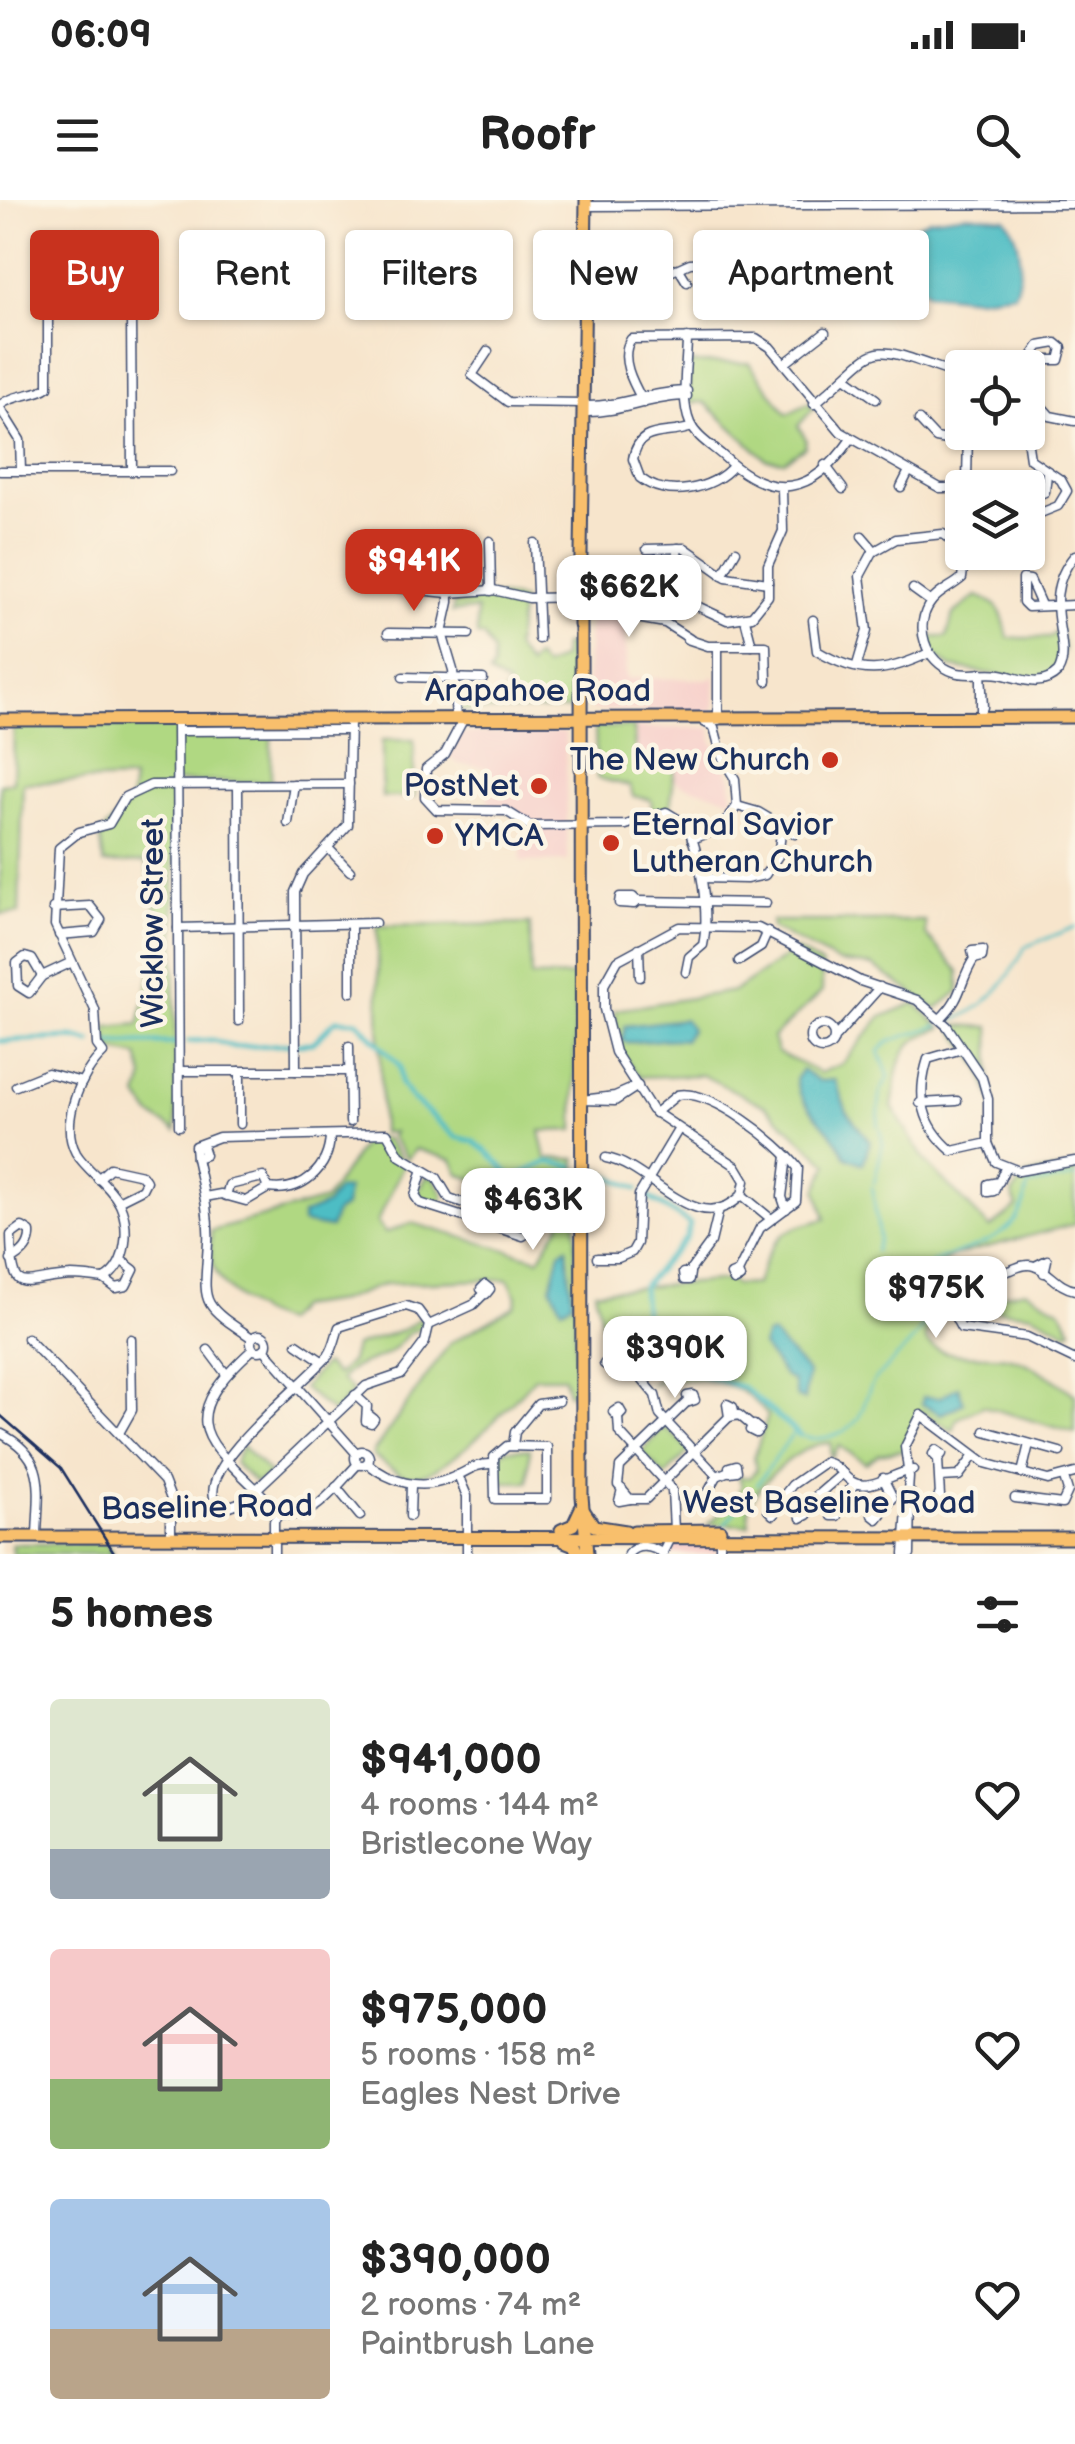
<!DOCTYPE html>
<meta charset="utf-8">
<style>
body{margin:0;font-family:"Balsamiq Sans",sans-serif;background:#f6f6f6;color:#222;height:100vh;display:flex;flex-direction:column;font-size:38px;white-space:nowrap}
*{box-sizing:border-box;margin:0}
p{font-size:32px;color:#767676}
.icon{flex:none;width:55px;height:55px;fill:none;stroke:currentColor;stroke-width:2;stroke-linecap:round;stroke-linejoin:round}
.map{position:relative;height:1354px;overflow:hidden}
.details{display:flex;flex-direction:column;background:#fff;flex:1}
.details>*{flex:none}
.banner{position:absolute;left:30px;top:30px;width:1015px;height:90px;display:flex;gap:20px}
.controls{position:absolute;left:945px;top:150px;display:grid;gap:20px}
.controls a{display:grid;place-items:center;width:100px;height:100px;border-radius:10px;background:#fff;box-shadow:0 2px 8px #0004;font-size:50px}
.price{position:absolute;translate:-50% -85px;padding:0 22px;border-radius:20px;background:#fff;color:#222;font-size:32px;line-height:65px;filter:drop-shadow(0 2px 5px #0008)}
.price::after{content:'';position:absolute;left:50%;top:60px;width:30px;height:22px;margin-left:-15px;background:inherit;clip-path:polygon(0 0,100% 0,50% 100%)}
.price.active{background:#c8321e;color:#fff}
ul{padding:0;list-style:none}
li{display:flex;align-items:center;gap:30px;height:250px;padding:0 50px}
li span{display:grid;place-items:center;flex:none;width:280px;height:200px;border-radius:10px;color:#555}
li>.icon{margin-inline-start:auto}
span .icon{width:120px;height:120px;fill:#fffc;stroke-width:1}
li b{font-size:42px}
h2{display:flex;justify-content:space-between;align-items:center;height:120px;padding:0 50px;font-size:42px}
.tag{padding:0 35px;border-radius:10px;background:#fff;box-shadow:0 2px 8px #0004;font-size:35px;line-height:90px}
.tag.active{background:#c8321e;color:#fff}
.status{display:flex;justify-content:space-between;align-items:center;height:70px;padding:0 50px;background:#fff;direction:ltr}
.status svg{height:28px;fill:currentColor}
header{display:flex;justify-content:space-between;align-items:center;height:130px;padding:0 50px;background:#fff;font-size:45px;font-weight:600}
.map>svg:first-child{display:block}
</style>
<div class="status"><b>06:09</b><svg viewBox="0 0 49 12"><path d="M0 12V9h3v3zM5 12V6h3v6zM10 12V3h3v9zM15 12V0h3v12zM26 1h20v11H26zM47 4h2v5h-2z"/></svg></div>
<header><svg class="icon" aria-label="menu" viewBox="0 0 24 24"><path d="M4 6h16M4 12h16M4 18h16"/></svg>Roofr<svg class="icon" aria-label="search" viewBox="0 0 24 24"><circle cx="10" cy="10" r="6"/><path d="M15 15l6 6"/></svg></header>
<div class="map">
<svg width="1075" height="1354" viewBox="0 0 1075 1354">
<rect width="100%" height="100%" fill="#fcf5e5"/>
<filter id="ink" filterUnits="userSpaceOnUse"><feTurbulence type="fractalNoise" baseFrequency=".01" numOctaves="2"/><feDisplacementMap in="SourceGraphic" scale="20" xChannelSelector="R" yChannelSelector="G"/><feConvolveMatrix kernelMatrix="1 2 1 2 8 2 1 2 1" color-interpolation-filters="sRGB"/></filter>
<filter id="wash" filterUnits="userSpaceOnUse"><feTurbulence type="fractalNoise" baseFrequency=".0048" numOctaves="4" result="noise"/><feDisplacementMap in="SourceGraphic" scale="40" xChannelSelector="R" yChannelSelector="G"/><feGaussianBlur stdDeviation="2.25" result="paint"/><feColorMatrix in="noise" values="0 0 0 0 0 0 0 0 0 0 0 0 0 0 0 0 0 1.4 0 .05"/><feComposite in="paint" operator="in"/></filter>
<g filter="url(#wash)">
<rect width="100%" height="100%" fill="#f7e5cc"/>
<g fill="#f7d0cb">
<path d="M590,401L626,420V478L710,479L715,476L714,508L709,512L591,510L586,494Z"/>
<path d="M635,528H711L712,541L731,578L732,599L683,585L675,580L676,567L649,565L636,550Z"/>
<path d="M565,532L568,661L521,662V617L507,606L492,607L487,598V568L459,564L449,557L457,533Z"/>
<path d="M675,1342H715L717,1354H672Z"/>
</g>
<g fill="#b0d882" stroke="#668470" stroke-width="2.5">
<path d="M688,163H749L787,214L809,203L813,209L798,226L806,239L805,247L784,261L766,259L704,202L688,203Z"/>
<path d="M493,395L522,400L515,448L529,466L535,457L544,467L562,458L563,445H576L575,509L460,511V500L500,502L508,485L489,474L493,468V453L484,437L477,435V410L452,412L456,398Z"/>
<path d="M977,396C1001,403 1003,415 1008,438H1049L1060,429L1064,449L1056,471L1035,481L950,467L934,454L926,437H947L953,414Z"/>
<path d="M14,524L271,526V582H173L176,931L151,915L138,897L144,877L138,856L109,850L107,827L139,824L161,730L146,662L104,664L100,634L130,603L133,579L23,583L19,713L0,714V584L13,582Z"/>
<path d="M595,527H634L635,556L649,567H675L670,609L652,611L651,600L633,596L630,586L597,578Z"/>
<rect x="382" y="540" width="32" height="57"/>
<path d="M771,721H925L926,735L959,771V791L936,809L873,766L838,762L772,728Z"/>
<path d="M530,724L531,777L576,776L574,930L540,931L546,958L576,959L575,1194H568L564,1177H535C514,1201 441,1284 406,1276C395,1273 383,1262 373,1256L374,1251L450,1143L515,1106L517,1097L508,1079L385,1084L340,1101L297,1107L284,1122C258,1116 222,1092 212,1063C210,1054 211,1040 211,1031L325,1000L367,938L386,939L404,964L377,1022L385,1033L412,1023L539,1059L561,1022L554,1012L459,974L452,960L416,949L407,959L391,937L393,932L382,933L377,726Z"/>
<path d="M796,750L822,765V792L773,837L777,852L820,873L842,864L881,817L915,803L942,828C895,842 900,864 892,907L925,961L990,1028L1017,1007L1012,994L1027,975L1075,966V1024L953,1056L937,1066L926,1140C938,1160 985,1154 1007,1157C1030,1161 1057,1181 1075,1195V1233L983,1206L957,1219L953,1231L922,1212L903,1250L879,1254L866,1263L839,1246L831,1259V1243C805,1241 762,1278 751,1302C747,1309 749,1316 749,1325L708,1324L735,1301L742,1285L738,1276L749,1278L756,1270L754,1257L768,1216C740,1177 695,1174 652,1184L668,1169C650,1151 627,1155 610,1133H603L595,1091L729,1080L735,1085L756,1084C774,1037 776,1030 826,1019L817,990L828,964L765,906L702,875L640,877L619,851L615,810L734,791Z"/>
<path d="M950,825L990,827L991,898L980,867Z"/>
<path d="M427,976L434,978L444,995L439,1006L427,1005L416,995Z"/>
<path d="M1025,1090L1061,1110L1072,1129L1068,1132L1032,1114L979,1108L987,1098Z"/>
<path d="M421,1118L425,1128C402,1130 402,1147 385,1155C366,1164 355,1163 341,1179L353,1192L333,1213L303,1188L324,1164L337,1175L351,1161L355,1146L405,1129Z"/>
<path d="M665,1227L690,1250L665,1276L642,1252Z"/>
<path d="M242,1246L271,1275L255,1283L234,1263Z"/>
<path d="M506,1249H530L528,1282H497L498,1256Z"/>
<path d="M12,1344H106L113,1354H13Z"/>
</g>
<g fill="#4ebdc4" stroke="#347691" stroke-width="2.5">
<path d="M966,14L1005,18C1022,36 1024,71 1014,93L975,98L928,93L915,82L898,50L901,34L929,19Z"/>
<path d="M684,819L691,829L684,840C664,836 638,846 622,841L625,826Z"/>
<path d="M802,870L820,881L835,880L847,912L870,942L863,964L845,956C835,928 797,907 796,878Z"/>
<path d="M347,989L345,1007L336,1012L330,1028L302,1023V1015L326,1005L337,990Z"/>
<path d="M567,1047L572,1103L562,1108L551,1087L560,1052Z"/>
<path d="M772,1134L808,1173L804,1200L797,1198L793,1181L785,1177L762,1146L766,1135Z"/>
<path d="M958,1187L964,1203L941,1214L922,1204L923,1197L939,1198Z"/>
</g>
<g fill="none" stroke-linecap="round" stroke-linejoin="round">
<g stroke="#4ebdc4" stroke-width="2.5">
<path d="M948,822C985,811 1009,781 1025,747L1075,727"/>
<path d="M878,926L880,892L889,877L879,851L890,841L939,825"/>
<path d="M874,983L883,944L880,930"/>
<path d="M872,987L879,1038L875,1051"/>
<path d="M799,1235C819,1244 852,1234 861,1213C866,1202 868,1186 877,1177C909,1143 942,1125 925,1071L930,1064C960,1049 1009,1043 1023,1007C1026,999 1025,992 1029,985L1075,977"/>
<path d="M757,1284L796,1229"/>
<path d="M724,1325L752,1291"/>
</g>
<g stroke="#4ebdc4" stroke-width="5">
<path d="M0,841L72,838L91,842"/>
<path d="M188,841L213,840L234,847L313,843L336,820L357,821L400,866L401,884L412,899L456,937L473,941L489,953L513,978L548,962L573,966"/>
<path d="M111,843H175"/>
<path d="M594,969L637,989"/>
<path d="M645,995L690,1024L686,1038L642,1087L645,1121L667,1164L744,1188L799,1235"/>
</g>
</g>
</g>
<g filter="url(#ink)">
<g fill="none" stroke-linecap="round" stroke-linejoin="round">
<g stroke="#3c4a6e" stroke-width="11">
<g id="minor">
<path d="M586,6L1075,4"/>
<path d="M679,69L687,82"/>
<path d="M736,83L744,67"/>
<path d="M586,88L654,79L690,63L728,61L774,81L813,77L850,83L875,63"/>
<path d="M131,115L132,271"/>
<path d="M687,138C687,163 680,200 690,223C696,237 712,246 723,256C772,302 812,295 851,239"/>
<path d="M488,151L472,175L508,202L585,203"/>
<path d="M784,164L825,132"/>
<path d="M1024,168L1039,146L1056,143L1062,148L1059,160H1036L1025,168"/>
<path d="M845,177L876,199"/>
<path d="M1028,191L1050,216L1075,221"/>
<path d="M644,203C634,185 618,158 631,139L756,138L770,147L841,232L940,288H962"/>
<path d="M814,204C886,144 858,140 953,173L962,181"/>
<path d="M0,205C16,193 37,196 48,187V119"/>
<path d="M585,206C621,207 651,191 687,191"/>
<path d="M0,208L20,240L21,271"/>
<path d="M585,212C621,213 651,196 687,196"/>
<path d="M919,220L936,238L968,244"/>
<path d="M1028,226L1039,209"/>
<path d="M692,227C667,237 639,224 633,259L640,278C666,299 713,290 733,266"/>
<path d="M1026,232L1030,259L1061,280L1067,291L1058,306L1028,318"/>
<path d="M825,265L843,289"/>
<path d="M0,271H170"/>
<path d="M901,287L909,271"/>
<path d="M963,288L967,281L968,232"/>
<path d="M1028,299L1045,292L1047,274"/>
<path d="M862,336L874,350"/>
<path d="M490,341L491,391"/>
<path d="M535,343L539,439"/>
<path d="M403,344L448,339L449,402L442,433L453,470L456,520"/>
<path d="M678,348L672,378L680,398L727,420L752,416L768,396V365L783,331L782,288"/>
<path d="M647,349L685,348L726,377L768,383"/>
<path d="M965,352L962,378C952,387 939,391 931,402C913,426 925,462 954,472C969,477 985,471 1000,474C1021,478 1040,490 1058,472C1075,444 1036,400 1075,355"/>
<path d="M722,375L736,351"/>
<path d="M626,383L646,391L673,386"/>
<path d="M389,387L448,393L493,390L529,398L591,397L625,416L665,423L690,439"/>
<path d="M913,389L931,402"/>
<path d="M1041,405L1030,380L1023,379V402L1028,407L1075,405"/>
<path d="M745,419L752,446"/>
<path d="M813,420L817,451C861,477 886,473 929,453"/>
<path d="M388,433L469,434"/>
<path d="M687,439L708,446H766L767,481"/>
<path d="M718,446V520"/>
<path d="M857,465L867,431L860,376L873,352L896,339L943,334L962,347"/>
<path d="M981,473V516"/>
<path d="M981,473L983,507"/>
<path d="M403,477L483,479"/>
<path d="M177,520L179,926"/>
<path d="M463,520L445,554L426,569L425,597L437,610L506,611L530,626L626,625L666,612L686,624C700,651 710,714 703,745L689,757L686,772"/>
<path d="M178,531L350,530"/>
<path d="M238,585L239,821"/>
<path d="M737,606L758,612L795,634"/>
<path d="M288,623L294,584"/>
<path d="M692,639L721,628L737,606L735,579L722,557L714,527L704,522"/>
<path d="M328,648L350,671"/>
<path d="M703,678L746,679L765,675L778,656L782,626"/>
<path d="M633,697L637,701L634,704L619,703L620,697Z"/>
<path d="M637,701L766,703"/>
<path d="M53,708L90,706L101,720L94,732L59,735"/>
<path d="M351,724V792"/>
<path d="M178,728L375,723"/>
<path d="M639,748L640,777"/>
<path d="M25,757L32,759L42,776L29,793L18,786L17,763Z"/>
<path d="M739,761L761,747L768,731"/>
<path d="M42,776L70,763"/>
<path d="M940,819C964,796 958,784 974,759L982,757L983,750L972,751L974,759"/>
<circle cx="822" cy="837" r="12"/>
<path d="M836,836L880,787"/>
<path d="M349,846L350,922"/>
<path d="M962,849L928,859C916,897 922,925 952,951L988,943"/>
<path d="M179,871H349"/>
<path d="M240,871V924"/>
<path d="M296,871L295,692L303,674L348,625L350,520"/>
<path d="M16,886L48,873L82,882"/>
<path d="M582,900L615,901L638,886"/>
<path d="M582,900L615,896L633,888"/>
<path d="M920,903L957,901"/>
<path d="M655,913L677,895C711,888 778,942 798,968L796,1001L760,1028L738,1072L740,1078L734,1081L731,1075L738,1072"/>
<path d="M202,946L205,955L196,958L195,946L219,937L387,933L400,956L437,978L449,998L526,1024L529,1032L523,1036L420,1003L415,996L422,972"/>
<path d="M196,958C202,986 210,1014 208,1043C204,1105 198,1102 252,1138"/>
<path d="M606,958C652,966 696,1041 742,995L745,981L736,966L652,910L615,852L604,809V785L618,760L679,727L758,728L860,781L917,800L947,826L982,878L988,899V943L996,962L1019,971L1075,961"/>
<path d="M98,979L110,968L142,975L146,981L142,989L118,1001"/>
<path d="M996,985L994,991L988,992V984L999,982L1005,968"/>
<path d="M742,995L770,1018"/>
<path d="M226,996L229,985L263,977L268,988"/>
<path d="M205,997L221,994L246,1001L268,988C302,993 329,969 330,936"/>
<path d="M786,1009L782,997L787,956"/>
<path d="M597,1058H618L632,1052L637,1043L639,995L678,930"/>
<path d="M11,1060C23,1054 31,1045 30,1032L22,1027L11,1035C12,1102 23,1078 72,1076C83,1076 94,1078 104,1079C128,1066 131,1023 118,1001C107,982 87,971 76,953C59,922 81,873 103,853L97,845L95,810L55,725L59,648L79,632L109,624L125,597L151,585L349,584"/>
<path d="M1035,1066L1047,1060L1044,1073"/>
<path d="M689,1072L711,1042L719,1009"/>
<path d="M683,1073H690L689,1080H684Z"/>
<path d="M104,1079L116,1088L126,1086L134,1070L122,1061"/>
<path d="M485,1085L490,1089L486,1094L481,1089Z"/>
<path d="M1075,1090C1057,1087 1050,1071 1034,1066C1026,1063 1018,1067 1011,1070C981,1079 958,1078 954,1115L961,1128L1027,1137L1075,1160"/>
<path d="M406,1106L418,1110L429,1125L425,1142L401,1174L366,1186L244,1301L230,1306L214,1297C204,1261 304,1184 328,1156C334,1148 336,1136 339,1127Z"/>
<path d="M429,1125L473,1105L485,1093"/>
<circle cx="259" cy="1143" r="8"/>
<path d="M27,1138L164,1281L171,1299V1337"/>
<path d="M297,1144L322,1161"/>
<path d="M253,1149C164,1229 215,1244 280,1313C312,1324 337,1285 358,1264"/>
<path d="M264,1149L357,1254"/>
<path d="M208,1150L226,1174"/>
<path d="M604,1164L616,1172L640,1177L655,1195L660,1215L717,1276"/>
<path d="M355,1195L367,1206L366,1221L371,1223L374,1219L369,1215"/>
<path d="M693,1195L695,1200L689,1202L687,1196Z"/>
<path d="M688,1201L620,1267L618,1285L630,1299H646L729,1217L739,1215L752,1226"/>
<path d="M619,1208L622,1213L618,1217L613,1212Z"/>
<path d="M618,1217L619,1232L672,1290L674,1330L662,1354"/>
<path d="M729,1217L727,1204L733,1207L735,1215"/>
<path d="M754,1225L759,1229L756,1233L750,1230Z"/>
<path d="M985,1231L1060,1252"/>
<path d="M0,1233C49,1258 38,1290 37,1337"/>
<path d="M119,1233L132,1210L131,1139"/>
<path d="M513,1245L515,1232L538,1204L559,1201"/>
<path d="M507,1246L547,1247V1299H495L494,1257Z"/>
<circle cx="362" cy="1258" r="7"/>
<path d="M938,1259L933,1254L936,1250L942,1254L938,1259L940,1297"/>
<path d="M367,1263C390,1282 419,1291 449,1279C466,1273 474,1263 493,1264"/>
<path d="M736,1265L737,1271L730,1272L729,1267Z"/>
<path d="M1022,1273L1029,1244"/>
<path d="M458,1275L467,1296V1354"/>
<path d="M940,1277L959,1276L973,1257"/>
<path d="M336,1287L360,1316"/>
<path d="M622,1289L619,1301L630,1299"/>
<path d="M702,1296L706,1301L701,1305L697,1299Z"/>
<path d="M938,1297L943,1300L939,1306L935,1303Z"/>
<path d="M705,1298L717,1276L729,1271"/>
<path d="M1015,1298L1062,1304L1068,1291L1064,1278"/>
<path d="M771,1306L777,1310L773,1315L768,1310Z"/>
<path d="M775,1307L792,1285L825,1262C838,1265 841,1274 851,1281C869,1293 894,1272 913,1270"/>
<path d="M805,1309L807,1315L801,1318L800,1310L843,1273"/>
<path d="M836,1309L837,1316H831L830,1311L855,1284"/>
<path d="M876,1310L881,1314L877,1319L872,1315Z"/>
<path d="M881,1313L893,1298L883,1278"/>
<path d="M410,1316L411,1284"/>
<path d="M720,1335V1354"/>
<path d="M274,1354V1321L280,1313"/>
<path d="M628,1354C637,1343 652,1346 663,1354"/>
<path d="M904,1354L909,1277L905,1247L921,1215L985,1263L1048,1280L1075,1273"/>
<path d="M910,1354L911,1293"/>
</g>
</g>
<g stroke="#3c4a6e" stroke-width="15">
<g id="major">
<path d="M581,421L582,1296L587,1354"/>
<path d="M580,425L586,0"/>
<path d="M0,520L1075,517"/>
<path d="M584,1311L594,1326L626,1331"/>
<path d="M561,1330L573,1325L581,1308"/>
<path d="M634,1331L720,1330"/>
<path d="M0,1337L1075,1338"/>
<path d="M564,1341L574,1345L578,1354"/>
</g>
</g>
<use href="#minor" stroke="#fff" stroke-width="8"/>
<use href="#major" stroke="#f8bf6c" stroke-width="11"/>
<path stroke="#1b2f5e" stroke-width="2.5" d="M0,1215L61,1268L115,1354"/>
</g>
</g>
<g fill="#c8321e" stroke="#fcf5e5" stroke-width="4">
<circle cx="830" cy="560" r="10"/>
<circle cx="539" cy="586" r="10"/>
<circle cx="435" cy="636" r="10"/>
<circle cx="611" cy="643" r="10"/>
</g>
<g text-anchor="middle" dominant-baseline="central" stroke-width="9" stroke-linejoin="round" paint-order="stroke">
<g font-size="32" fill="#1b2f5e" stroke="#fcf5e5">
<text x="538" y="491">Arapahoe Road</text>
<text transform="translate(153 723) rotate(-90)">Wicklow Street</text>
<text x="829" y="1303">West Baseline Road</text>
<text transform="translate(207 1308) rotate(-1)">Baseline Road</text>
</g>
<g font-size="32" fill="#1b2f5e" stroke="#fcf5e5" text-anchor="end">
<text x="810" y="560">The New Church</text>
<text x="519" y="586">PostNet</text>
<text x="631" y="625" text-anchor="start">Eternal Savior<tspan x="631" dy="37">Lutheran Church</tspan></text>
<text x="455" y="636" text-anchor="start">YMCA</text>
</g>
</g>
</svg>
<div class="controls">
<a><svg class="icon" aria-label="locate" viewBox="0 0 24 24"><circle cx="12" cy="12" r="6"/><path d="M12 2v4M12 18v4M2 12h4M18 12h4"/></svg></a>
<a><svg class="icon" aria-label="layers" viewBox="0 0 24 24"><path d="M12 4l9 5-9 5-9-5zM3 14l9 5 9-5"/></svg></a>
</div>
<b class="price active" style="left:414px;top:414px">$941K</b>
<b class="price" style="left:629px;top:440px">$662K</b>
<b class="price" style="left:533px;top:1053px">$463K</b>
<b class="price" style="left:936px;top:1141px">$975K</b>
<b class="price" style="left:675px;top:1201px">$390K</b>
<div class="banner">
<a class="tag active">Buy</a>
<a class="tag">Rent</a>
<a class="tag">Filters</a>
<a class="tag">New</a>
<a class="tag">Apartment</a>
</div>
</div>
<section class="details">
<h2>5 homes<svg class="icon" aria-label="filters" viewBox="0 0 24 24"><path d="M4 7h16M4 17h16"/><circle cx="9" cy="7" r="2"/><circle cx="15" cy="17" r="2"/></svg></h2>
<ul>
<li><span style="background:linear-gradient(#dfe7d0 75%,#9aa5b1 0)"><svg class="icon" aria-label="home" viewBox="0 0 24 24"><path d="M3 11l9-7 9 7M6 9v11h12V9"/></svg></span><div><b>$941,000</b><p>4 rooms · 144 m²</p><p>Bristlecone Way</p></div><svg class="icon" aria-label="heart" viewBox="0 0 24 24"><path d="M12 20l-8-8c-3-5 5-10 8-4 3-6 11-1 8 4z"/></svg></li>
<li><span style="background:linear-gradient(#f6c9c9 65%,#8fb573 0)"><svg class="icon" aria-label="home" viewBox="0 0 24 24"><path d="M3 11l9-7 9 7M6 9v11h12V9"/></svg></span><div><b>$975,000</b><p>5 rooms · 158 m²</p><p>Eagles Nest Drive</p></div><svg class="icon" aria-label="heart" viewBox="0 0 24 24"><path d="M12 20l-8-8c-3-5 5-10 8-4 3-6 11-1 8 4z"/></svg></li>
<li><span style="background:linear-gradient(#a9c7e8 65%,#b9a48a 0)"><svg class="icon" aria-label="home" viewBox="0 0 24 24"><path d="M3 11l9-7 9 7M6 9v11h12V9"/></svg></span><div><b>$390,000</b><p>2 rooms · 74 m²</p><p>Paintbrush Lane</p></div><svg class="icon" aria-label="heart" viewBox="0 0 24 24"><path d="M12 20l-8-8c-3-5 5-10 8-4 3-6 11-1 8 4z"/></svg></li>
</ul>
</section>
